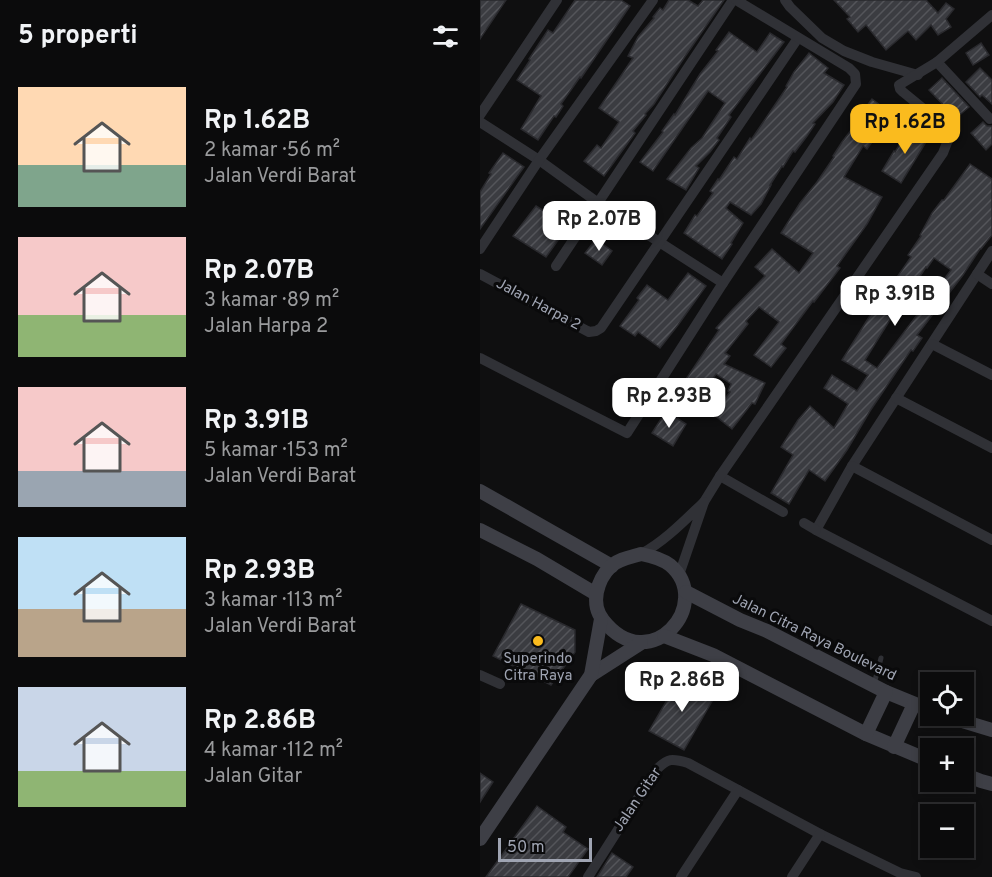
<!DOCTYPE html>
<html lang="id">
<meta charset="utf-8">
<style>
body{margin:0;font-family:Overpass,sans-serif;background:#141415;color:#f1f3f6;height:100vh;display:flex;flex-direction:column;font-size:22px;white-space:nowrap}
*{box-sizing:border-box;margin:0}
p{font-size:20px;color:#9a9b9d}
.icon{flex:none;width:33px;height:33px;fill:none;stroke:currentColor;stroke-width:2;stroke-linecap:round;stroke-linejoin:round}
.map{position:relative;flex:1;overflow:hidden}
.sheet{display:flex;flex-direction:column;background:#0b0b0c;width:480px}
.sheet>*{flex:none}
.controls{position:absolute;left:440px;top:672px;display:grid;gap:12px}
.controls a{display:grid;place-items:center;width:54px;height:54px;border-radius:0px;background:#0b0b0c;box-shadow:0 3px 9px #0003,0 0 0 2px #2b2b2d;font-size:30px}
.scale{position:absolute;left:18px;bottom:15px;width:94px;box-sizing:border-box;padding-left:6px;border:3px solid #9fa4b2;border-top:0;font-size:16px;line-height:21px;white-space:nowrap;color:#9fa4b2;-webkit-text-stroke:4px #0a0a0b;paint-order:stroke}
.price{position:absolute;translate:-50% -51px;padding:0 14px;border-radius:12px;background:#fff;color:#222;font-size:20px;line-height:39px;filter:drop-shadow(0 2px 3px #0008)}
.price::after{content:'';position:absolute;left:50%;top:36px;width:18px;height:14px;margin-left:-9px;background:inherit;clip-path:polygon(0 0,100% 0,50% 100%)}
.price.active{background:#fabb1e;color:#111}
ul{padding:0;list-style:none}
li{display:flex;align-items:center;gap:18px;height:150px;padding:0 18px}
li span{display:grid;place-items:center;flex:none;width:168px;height:120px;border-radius:0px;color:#555}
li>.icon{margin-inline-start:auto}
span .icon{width:72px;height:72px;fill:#fffc;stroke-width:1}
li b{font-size:26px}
h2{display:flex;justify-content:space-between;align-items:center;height:72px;padding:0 18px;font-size:26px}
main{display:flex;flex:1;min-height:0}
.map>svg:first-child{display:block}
</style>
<main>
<section class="sheet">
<h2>5 properti<svg class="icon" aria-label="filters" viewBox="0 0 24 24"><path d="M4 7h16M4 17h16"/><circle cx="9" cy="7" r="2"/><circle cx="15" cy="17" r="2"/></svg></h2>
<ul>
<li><span style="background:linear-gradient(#ffd9b3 65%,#7fa58c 0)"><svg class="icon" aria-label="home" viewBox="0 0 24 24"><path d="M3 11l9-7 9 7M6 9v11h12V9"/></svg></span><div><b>Rp 1.62B</b><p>2 kamar · 56 m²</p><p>Jalan Verdi Barat</p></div></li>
<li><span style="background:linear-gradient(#f6c9c9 65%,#8fb573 0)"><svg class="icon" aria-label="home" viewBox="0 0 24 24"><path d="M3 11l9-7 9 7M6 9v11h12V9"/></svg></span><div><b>Rp 2.07B</b><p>3 kamar · 89 m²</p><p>Jalan Harpa 2</p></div></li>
<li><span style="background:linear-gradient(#f6c9c9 70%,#9aa5b1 0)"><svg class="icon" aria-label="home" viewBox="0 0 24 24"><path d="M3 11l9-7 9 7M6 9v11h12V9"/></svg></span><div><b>Rp 3.91B</b><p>5 kamar · 153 m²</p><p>Jalan Verdi Barat</p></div></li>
<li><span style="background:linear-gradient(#bfe0f5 60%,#b9a48a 0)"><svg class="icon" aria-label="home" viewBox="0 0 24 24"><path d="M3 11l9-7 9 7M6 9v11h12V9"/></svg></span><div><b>Rp 2.93B</b><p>3 kamar · 113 m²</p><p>Jalan Verdi Barat</p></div></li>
<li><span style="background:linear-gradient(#c9d6e8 70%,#8fb573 0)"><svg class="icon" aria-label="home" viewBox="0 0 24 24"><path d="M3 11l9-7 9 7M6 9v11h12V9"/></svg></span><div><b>Rp 2.86B</b><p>4 kamar · 112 m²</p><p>Jalan Gitar</p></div></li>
</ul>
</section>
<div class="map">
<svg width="512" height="877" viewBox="0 0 512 877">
<defs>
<pattern id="building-hatch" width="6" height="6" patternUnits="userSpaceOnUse" patternTransform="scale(1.5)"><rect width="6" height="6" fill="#3b3c41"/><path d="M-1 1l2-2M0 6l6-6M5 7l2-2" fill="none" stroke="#54555a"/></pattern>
</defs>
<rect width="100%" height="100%" fill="#0f0f10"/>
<g fill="url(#building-hatch)" stroke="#29292d" stroke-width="1.5" fill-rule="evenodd">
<path d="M0,0H26L0,39Z"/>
<path d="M95,0H141L150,6L101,78L100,77L81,104L83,106L76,117L74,116L58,140L41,129L61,96L37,80L50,60L49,59L68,30L73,33Z"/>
<path d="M189,0H208L218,6L223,0H244L204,58L174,104L165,114L166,115L153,131L155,133L124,176L104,161L117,145L121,148L139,122L119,108L153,58L148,56L158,37L174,18L173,17L180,8L183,10Z"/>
<path d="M354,0H446L458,13L466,3L474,9L466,19L471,27L458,35L451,25L436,40L428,31L406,50L386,25L378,32L367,19L370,17Z"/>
<path d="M249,32L277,52L290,33L304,42L249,115L251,117L237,138L239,140L230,152L216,166L219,168L206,190L187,179L211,148L222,138L245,103L228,91L173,171L160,162L183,132L182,131L194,114L195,115L220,74L238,51L236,50Z"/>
<path d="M501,43L509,55L493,65L486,53Z"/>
<path d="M329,53L348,68L344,73L364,85L353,102L333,123L335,124L327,136L315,152L313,151L303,167L302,166L290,185H291L281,204L271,215L250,202L246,208L263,223L251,243L252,244L242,259L204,233L215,215L217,216L233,193L230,191L238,179L239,180L254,157L257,159L270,138L271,140L307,87L306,86L314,72Z"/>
<path d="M500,68L512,80V104L502,95L500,97L486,82Z"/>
<path d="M462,78L489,107L476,118L449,90Z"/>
<path d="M392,99L409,112L394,133L397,135L387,149L383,146L364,177L402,197L387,224L357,266L360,268L334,302L333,301L301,344L306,348L291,367L274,355L299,322L279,307L266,321L268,324L245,353L250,356L244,364L285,383L275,404L272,403L252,429L233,414L250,392L248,391L251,384L236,374L214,406L196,394L239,330L236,328L252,310L285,276L275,267L292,249L319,273L333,253L301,233L320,203L337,182L354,157L353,156L362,142L385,112L383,111Z"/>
<path d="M503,122L507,126H512V144L506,150L491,133Z"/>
<path d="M430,126L449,137L421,183L402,171L414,151L415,152Z"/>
<path d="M23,153L44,167L0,229V192L11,174L9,173Z"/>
<path d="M490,164L512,179V235L501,249H500L483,275L437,335L442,338L433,351L431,350L390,411L367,450L345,481L329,470L309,504L291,493L313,455L301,447L318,420L330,406L354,428L368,404L344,388L352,375L377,391L388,375L362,360L401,298L402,299L431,257L428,255L441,236L440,235L452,213L462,200H464ZM454,258L471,270L397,368L385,360L421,302L436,280L437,281L446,267L447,268Z"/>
<path d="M56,206L73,217L74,215L89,225L66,257L33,236Z"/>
<path d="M116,239L132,251L122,265L105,253Z"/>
<path d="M208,273L226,286L198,325L180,348L158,332L155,336L140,326L159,300L157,298L167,285L188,300Z"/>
<path d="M186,411L206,424L193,446L172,433Z"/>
<path d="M41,604L95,630V652L71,685L13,656Z"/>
<path d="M201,676L235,696L204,750L169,731Z"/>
<path d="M0,773L13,782L0,802Z"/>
<path d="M57,806L86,827L83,832L108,849L88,877H6Z"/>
<path d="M132,853L153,867L146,877H117Z"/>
</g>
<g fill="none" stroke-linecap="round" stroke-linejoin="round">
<g stroke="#303136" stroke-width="5">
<path d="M394,684L401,658"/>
<path d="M483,711L486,702"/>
</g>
<g stroke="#303136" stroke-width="10">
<path d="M305,0L310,7L342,38L364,51L392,62L438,75"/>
<path d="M457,62L510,119"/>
<path d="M0,115L77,0"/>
<path d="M0,122L59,160L117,202L243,283"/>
<path d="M0,249L59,160L173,0"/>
<path d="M512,251L372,466L336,530L512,621"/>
<path d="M76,266L253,0"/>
<path d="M0,274L109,332L116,331L121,328L318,38"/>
<path d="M497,274L512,284"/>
<path d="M452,344L512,375"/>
<path d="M0,358L147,433L243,283L376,84L375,74L369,68L256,0"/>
<path d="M416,398L512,448"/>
<path d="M372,466L512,540"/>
<path d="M240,476L303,512"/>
<path d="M224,502L240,476L463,153L468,140L467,128L423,92L420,89L419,85L457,62L512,15"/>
<path d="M324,523L336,530"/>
<path d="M161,554C185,541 204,521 224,502L199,575"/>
<path d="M0,675L20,684"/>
<path d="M108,877L176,770C188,758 192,758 208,763L340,834L420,873L436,877"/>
<path d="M201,877L258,790"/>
<path d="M312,877L340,834"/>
</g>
<g stroke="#3e3f46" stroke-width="14">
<path d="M0,491L132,566"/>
<path d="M0,530L57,559L116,594"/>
<path d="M161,554C171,556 182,559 190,565C235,603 170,680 123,620C110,604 117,580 131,566C139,559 151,557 161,554Z"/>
<path d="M206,592L260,620L287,631L406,692L450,710"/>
<path d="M184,636L233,655L386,734L450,761"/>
<path d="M111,675L161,643"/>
<path d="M466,716L512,730"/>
<path d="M386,734L406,692"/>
<path d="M414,747L434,704"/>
<path d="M483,774L501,781L512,784"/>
<path d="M0,839L111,675L121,619"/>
</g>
</g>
<circle fill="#fabb1e" stroke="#0a0a0b" stroke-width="2" cx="58" cy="641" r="6"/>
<g text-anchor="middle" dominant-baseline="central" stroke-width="6" stroke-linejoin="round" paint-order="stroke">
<g font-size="15" fill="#9fa4b2" stroke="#0a0a0b">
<text transform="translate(58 305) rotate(28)">Jalan Harpa 2</text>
<text transform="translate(334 638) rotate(26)">Jalan Citra Raya Boulevard</text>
<text transform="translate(158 800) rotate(-56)">Jalan Gitar</text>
</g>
<g font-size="15" fill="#9fa4b2" stroke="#0a0a0b">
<text x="58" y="659">Superindo<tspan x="58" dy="17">Citra Raya</tspan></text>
</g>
</g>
</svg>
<div class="controls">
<a><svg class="icon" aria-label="locate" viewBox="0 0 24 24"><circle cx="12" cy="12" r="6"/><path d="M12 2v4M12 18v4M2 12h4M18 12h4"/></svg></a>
<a>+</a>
<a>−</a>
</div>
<div class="scale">50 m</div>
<b class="price active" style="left:425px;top:155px">Rp 1.62B</b>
<b class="price" style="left:119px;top:252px">Rp 2.07B</b>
<b class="price" style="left:415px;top:327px">Rp 3.91B</b>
<b class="price" style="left:189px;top:429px">Rp 2.93B</b>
<b class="price" style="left:202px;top:713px">Rp 2.86B</b>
</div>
</main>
